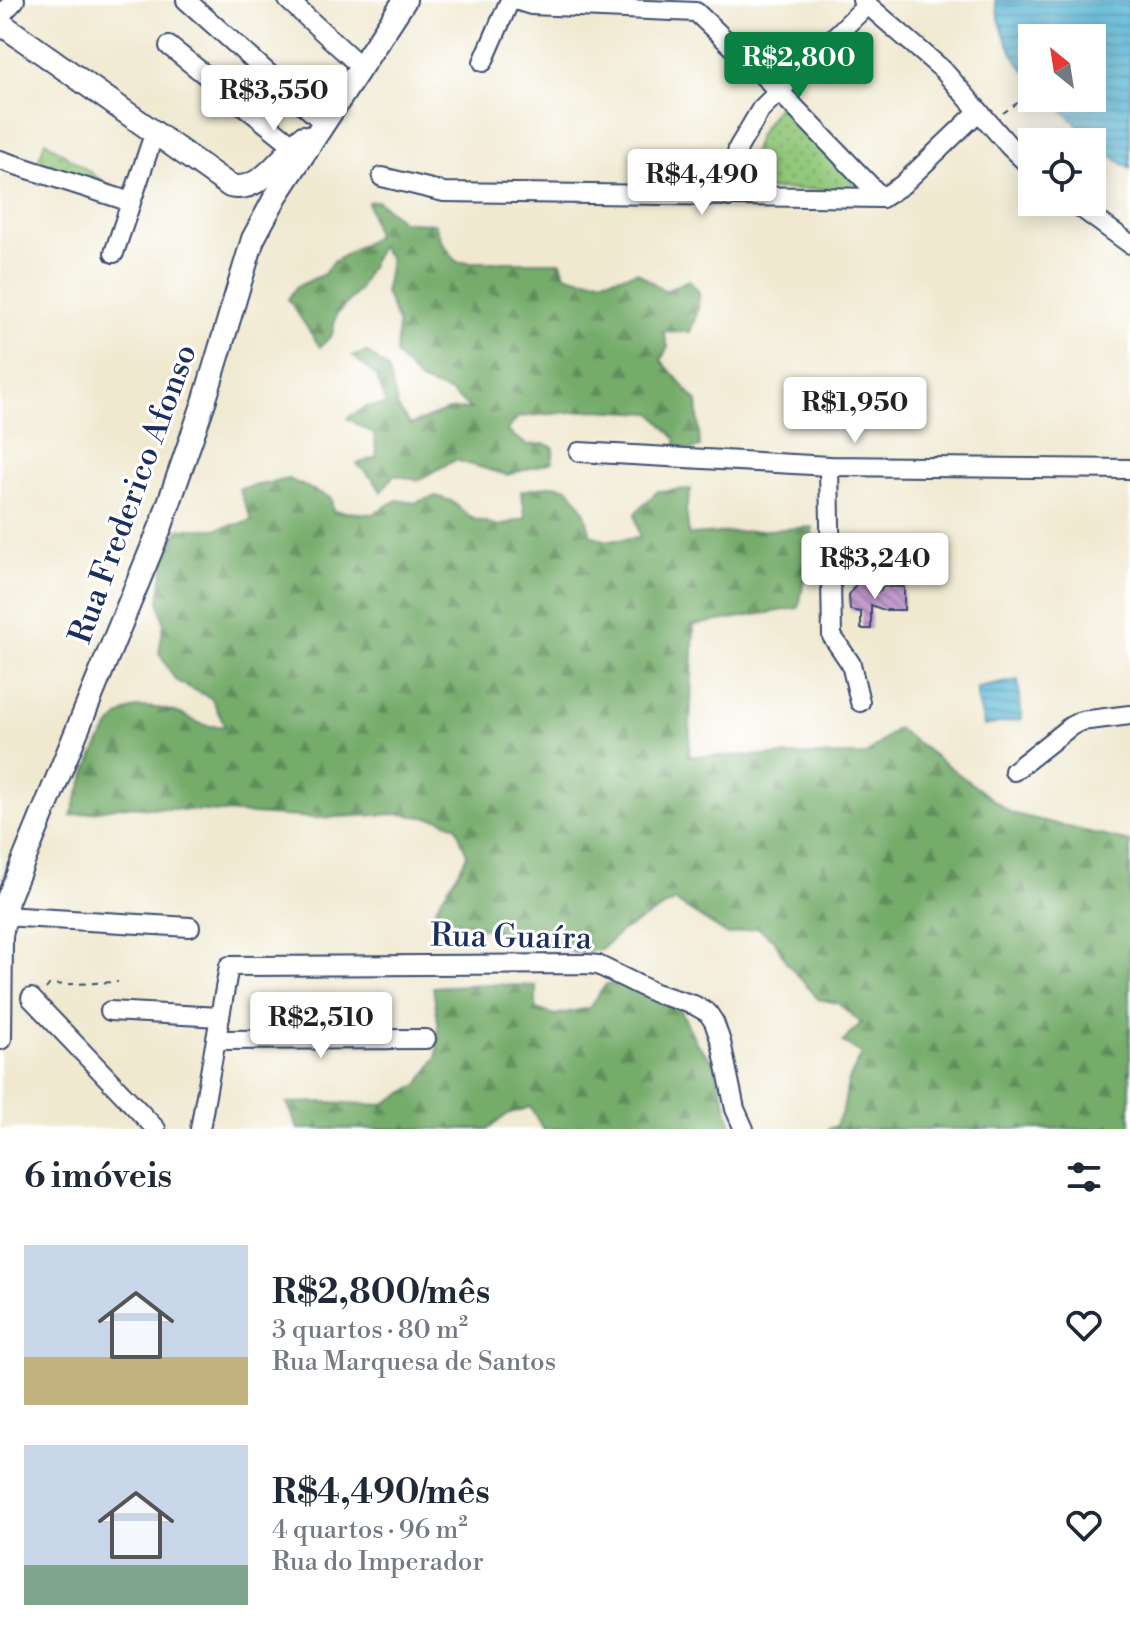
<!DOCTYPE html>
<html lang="pt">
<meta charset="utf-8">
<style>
body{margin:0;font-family:"Libre Bodoni",serif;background:#f2f2f3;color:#1f2937;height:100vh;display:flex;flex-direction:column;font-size:30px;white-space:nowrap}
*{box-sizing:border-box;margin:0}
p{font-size:26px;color:#747a83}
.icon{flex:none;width:44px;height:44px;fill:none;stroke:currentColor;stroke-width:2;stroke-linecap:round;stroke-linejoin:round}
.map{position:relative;height:1129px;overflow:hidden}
.panel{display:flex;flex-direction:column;background:#fff;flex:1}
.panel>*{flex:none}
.needle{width:52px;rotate:330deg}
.buttons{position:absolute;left:1018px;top:24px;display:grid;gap:16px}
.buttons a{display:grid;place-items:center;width:88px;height:88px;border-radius:0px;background:#fff;box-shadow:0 4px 20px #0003;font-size:40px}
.price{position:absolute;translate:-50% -68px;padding:0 18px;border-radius:8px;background:#fff;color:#222;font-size:26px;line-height:52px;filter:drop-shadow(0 2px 4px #0008)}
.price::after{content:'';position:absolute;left:50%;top:48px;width:24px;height:18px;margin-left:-12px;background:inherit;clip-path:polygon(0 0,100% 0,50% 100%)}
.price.active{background:#0b8043;color:#fff}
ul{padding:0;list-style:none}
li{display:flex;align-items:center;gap:24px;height:200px;padding:0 24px}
li span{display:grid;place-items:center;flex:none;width:224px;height:160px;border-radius:0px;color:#555}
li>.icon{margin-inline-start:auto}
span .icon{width:96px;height:96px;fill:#fffc;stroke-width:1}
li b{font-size:34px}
h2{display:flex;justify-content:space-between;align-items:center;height:96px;padding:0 24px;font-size:34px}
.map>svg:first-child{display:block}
</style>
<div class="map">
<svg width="1130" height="1129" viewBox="0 0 1130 1129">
<defs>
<pattern id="forest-firs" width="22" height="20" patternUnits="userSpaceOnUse" patternTransform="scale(2)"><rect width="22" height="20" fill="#75ac6a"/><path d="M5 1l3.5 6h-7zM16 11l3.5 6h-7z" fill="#5f8c5a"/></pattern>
<pattern id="park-dots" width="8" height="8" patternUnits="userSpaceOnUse" patternTransform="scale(2)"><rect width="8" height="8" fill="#92c87a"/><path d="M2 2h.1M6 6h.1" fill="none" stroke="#76a367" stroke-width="1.8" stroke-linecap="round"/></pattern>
<pattern id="water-rules" width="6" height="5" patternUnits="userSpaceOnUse" patternTransform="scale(2)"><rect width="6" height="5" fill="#55b4d3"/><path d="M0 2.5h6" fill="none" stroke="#4693ae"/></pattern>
<pattern id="building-back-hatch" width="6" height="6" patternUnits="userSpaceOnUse" patternTransform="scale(2)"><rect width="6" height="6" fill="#c49ccf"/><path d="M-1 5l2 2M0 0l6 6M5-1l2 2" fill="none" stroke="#9e80ab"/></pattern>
</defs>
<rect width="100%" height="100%" fill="#fff"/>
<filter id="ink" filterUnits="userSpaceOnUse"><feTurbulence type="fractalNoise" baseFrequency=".0125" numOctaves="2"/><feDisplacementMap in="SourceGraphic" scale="16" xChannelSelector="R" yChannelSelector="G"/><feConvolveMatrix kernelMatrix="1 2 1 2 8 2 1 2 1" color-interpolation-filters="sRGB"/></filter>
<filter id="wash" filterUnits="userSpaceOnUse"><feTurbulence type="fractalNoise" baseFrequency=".006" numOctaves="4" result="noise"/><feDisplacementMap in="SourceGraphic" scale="32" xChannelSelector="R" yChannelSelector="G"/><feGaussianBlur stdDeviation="1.8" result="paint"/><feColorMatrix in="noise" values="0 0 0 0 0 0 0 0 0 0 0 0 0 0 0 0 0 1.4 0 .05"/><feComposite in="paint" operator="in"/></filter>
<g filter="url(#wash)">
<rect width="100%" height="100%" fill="#f0e9d0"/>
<g fill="url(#forest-firs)" stroke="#486e64" stroke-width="2">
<path d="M378,201L402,221L435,224L442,242L457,262H561L565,274C591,284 612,279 637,272L665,291L689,280L699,292L698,310L690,332L663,331L668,347L661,360L697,402L700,447L675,454L676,439L652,413L594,410L518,417L507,431L527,445L546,444L554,448L552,462L507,475L455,460L418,480L394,475L381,492L374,480L357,464L377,457L374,434L347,418L366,407L386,405L377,377L353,356L367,352L388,369L398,408L410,425L448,410L471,409L451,393L420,381L396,355L398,323L385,292L390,259L380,246L358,291L336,315L332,335L320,347L288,299L296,287L324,274L332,263L376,236L368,202Z"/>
<path d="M288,479L331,498L333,511L372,514L397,500L414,503L436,496L451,501L473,519L500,526L526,518L521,491L553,485L569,488L584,510L591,535L607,541L640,538L635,513L658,491L691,489L686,509L689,535L813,527L799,608L694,625L689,756L866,755L897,728L1011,813L1130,842V1129H827L835,1127L843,1110L848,1082L862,1054L843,1042L861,1023L838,1003L818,999L786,962L775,941L757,927L728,935L675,901L619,933L602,949L574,953L558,945L522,939L433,914C442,893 458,877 467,855L456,826L439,819L399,814L316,818L125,806L71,816C82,786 101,715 136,708C144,706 159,708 167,710C192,714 195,729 225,726L211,698L176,681L159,653L164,623L159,600L166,554L179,529H215L252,521L239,489Z"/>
<path d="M485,984L536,986V1009L555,1015L589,1008L606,984L631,985L679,1007L697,1044L714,1062L733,1129H543L530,1107L508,1114L488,1129H298L287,1103L327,1102L382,1105L419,1084L437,1057L438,1022L433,987Z"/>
</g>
<g fill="url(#park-dots)" stroke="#567c6c" stroke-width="2">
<path d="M780,103L869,190L741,189L758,136Z"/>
<path d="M45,141L116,190L38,163Z"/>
</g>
<g fill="url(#water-rules)" stroke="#387298" stroke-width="2">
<path d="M995,0H1130V169L1099,147L1051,98H1092V38H1032V79C1011,58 1000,29 995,0Z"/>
<path d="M1018,680L1022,719L984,726C983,713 975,702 977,688Z"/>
</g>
<g id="blocks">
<path fill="url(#building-back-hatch)" d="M858,581L874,589V593L881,591V587H904V610H884L871,605V629H861V612L850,610L849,595Z"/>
</g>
</g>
<g filter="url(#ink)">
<use href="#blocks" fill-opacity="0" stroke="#3b4b6f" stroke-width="2"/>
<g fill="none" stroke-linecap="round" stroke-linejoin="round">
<g stroke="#3b4b6f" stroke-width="22">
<g id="minor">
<path d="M186,0L324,123"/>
<path d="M288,0L360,66"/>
<path d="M515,0L531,5L696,12L779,91L882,198"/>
<path d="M862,0L943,70L1010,147L1032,168"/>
<path d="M0,16L15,0"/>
<path d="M169,46L294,146"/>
<path d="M483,62L510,0"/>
<path d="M0,160L131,202"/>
<path d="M382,177L444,192L882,198L902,185L979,111"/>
<path d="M729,197L738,148L761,109L867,5"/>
<path d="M1073,202L1130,244"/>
<path d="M114,253L154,134"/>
<path d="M579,452L829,466L1130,469"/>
<path d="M829,466L832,636L851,664L860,702"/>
<path d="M1014,771L1071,726L1081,721L1130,715"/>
<path d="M3,916L190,927"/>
<path d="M31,998L156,1129"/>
<path d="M110,1011L220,1017"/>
<path d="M216,1040L426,1039"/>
<path d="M200,1129L229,966L588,964L598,965L655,993L694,1005L708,1013L714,1022L721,1042L735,1109L744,1129"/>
</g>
</g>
<g stroke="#3b4b6f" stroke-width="26">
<g id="major">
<path d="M0,23L230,186C260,194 283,155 303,137"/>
<path d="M0,1038L1,936L7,901L161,526L205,399L253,239L276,196L405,0"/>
</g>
</g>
<g stroke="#3b4b6f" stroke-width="2" stroke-dasharray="6 6" stroke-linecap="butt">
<path d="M1003,113L1032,93"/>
<path d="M46,989L49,985L118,982"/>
</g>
<use href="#minor" stroke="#fff" stroke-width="18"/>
<use href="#major" stroke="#fff" stroke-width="22"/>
</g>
</g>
<g text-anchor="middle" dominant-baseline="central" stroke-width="6" stroke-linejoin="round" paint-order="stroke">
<g font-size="32" fill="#1b2f5e" stroke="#fff">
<text transform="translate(133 494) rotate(-70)">Rua Frederico Afonso</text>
<text transform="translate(511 937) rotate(1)">Rua Guaíra</text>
</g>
</g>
</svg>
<div class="buttons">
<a><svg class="needle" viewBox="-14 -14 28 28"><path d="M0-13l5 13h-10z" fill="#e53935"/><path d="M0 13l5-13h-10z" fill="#747a83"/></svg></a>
<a><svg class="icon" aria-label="locate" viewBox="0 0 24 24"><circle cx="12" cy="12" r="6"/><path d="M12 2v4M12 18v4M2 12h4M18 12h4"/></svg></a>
</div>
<b class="price active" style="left:799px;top:100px">R$2,800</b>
<b class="price" style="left:274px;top:133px">R$3,550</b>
<b class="price" style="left:702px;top:217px">R$4,490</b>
<b class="price" style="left:855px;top:445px">R$1,950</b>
<b class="price" style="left:875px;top:601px">R$3,240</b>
<b class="price" style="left:321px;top:1060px">R$2,510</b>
</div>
<section class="panel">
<h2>6 imóveis<svg class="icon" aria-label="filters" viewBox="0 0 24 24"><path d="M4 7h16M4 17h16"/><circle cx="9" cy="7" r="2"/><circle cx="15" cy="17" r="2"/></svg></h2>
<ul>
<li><span style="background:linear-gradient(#c9d6e8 70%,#c2b280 0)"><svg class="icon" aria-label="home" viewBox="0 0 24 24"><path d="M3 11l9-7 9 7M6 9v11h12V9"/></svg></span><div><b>R$2,800/mês</b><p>3 quartos · 80 m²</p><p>Rua Marquesa de Santos</p></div><svg class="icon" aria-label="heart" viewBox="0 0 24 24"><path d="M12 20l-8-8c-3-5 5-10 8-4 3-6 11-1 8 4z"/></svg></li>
<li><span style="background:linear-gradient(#c9d6e8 75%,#7fa58c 0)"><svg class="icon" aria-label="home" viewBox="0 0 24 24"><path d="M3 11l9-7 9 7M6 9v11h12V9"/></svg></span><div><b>R$4,490/mês</b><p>4 quartos · 96 m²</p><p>Rua do Imperador</p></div><svg class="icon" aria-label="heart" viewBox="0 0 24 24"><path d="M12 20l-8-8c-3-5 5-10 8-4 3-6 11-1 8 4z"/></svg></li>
</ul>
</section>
